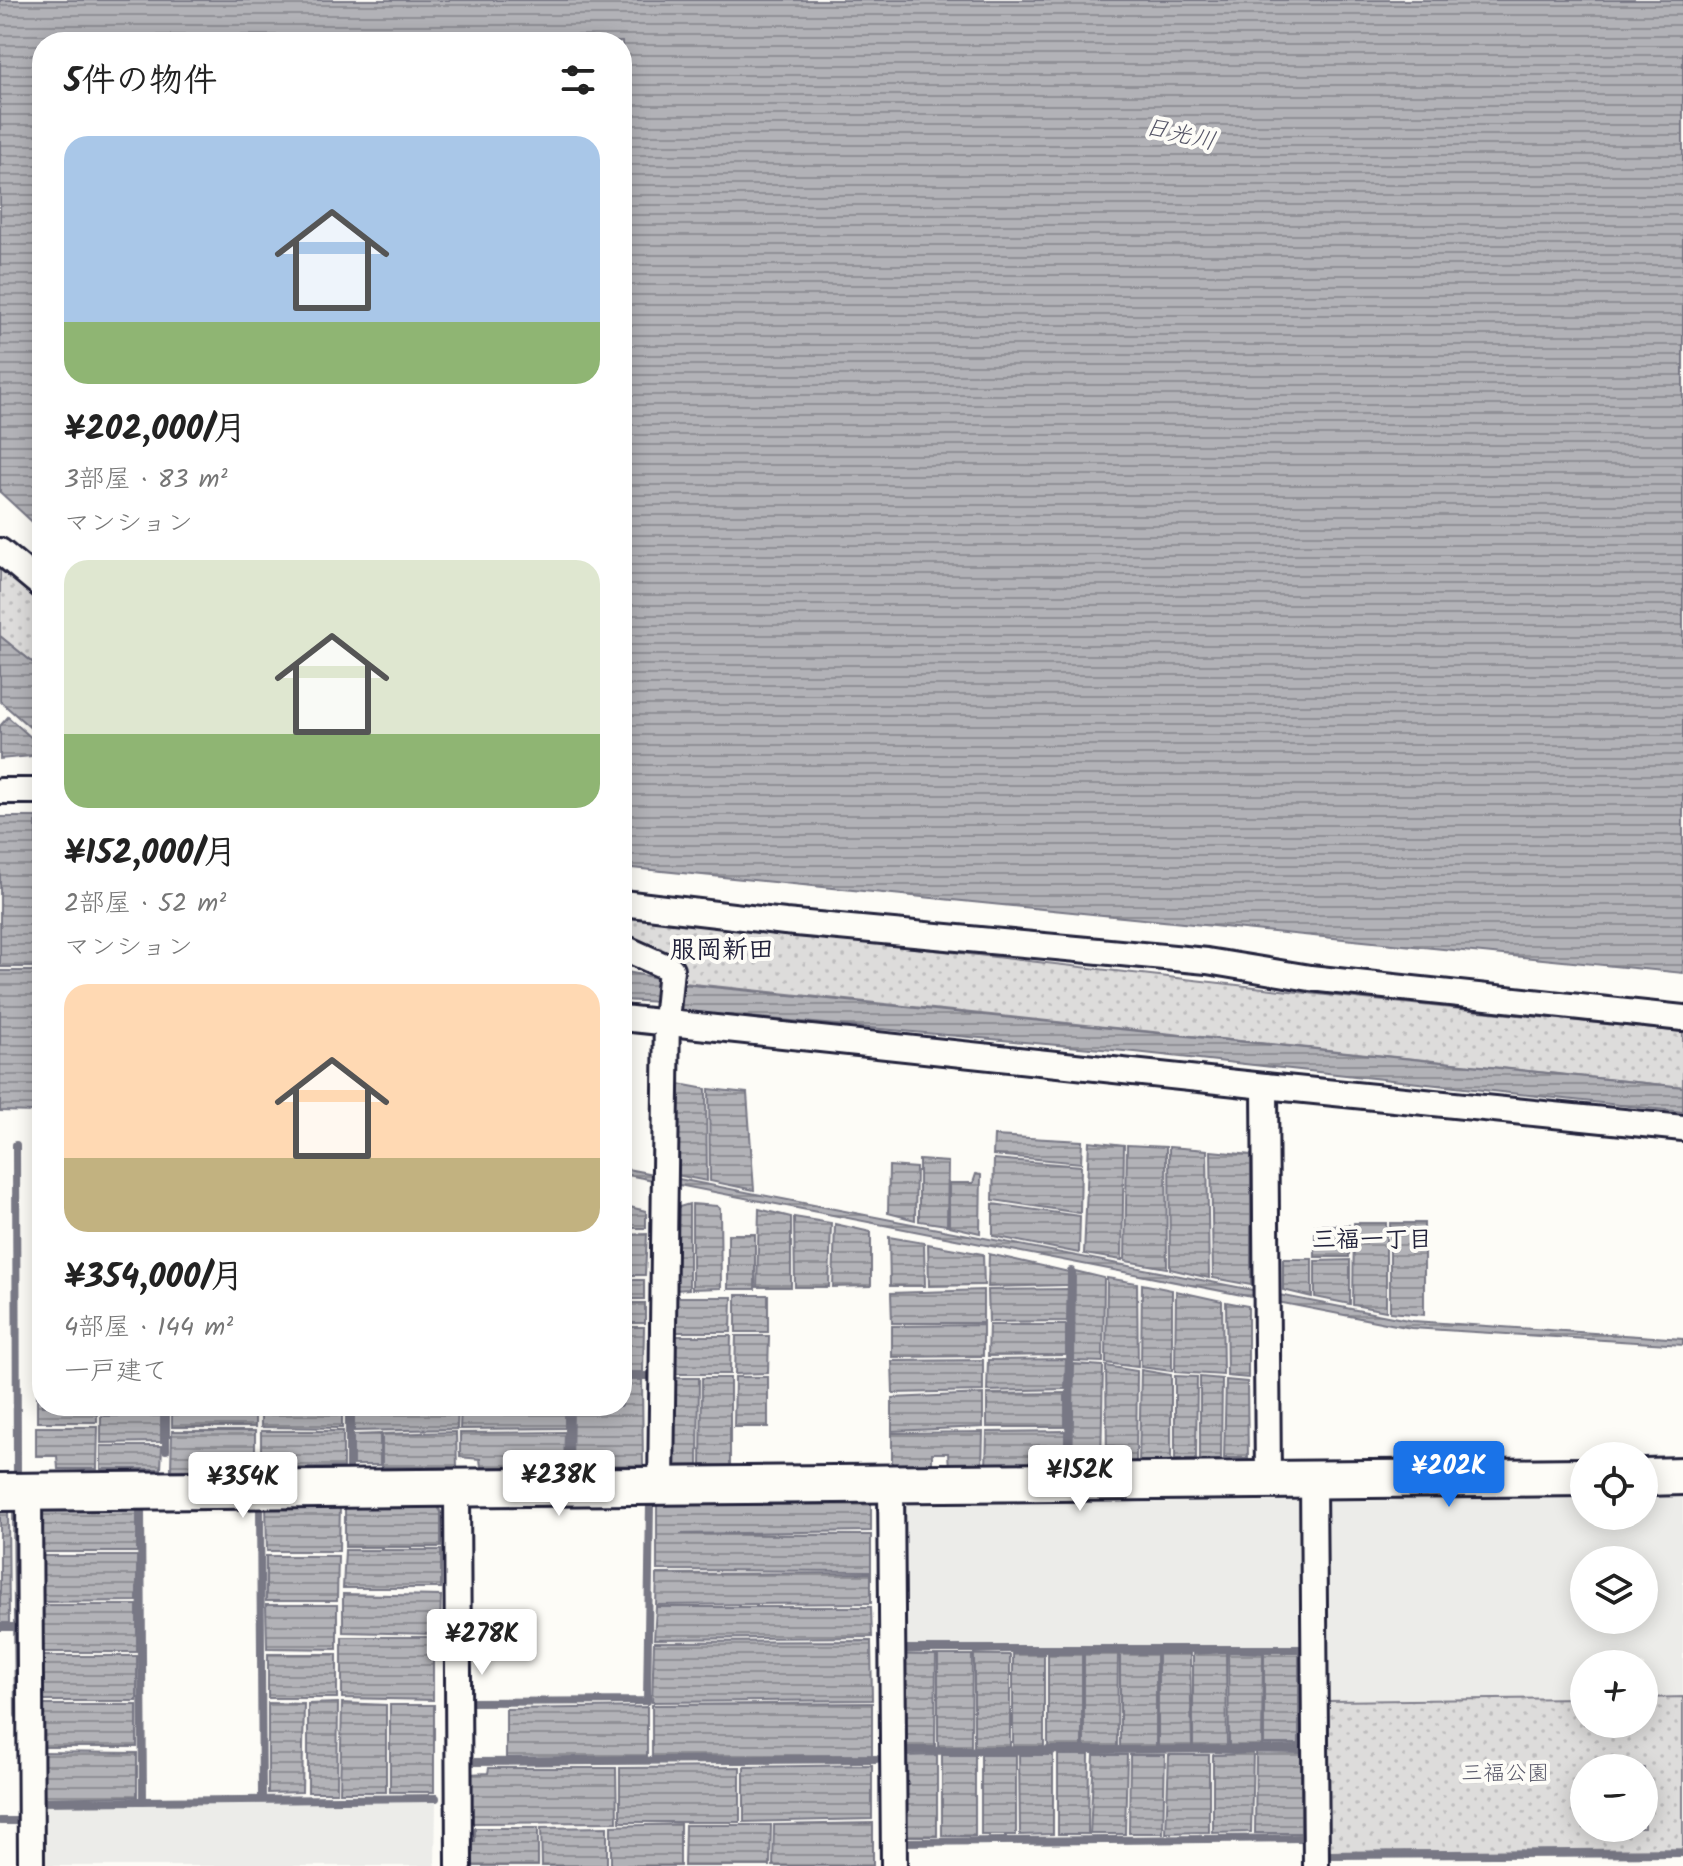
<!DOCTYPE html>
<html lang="ja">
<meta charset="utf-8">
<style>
body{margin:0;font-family:Kalam,"Klee One",sans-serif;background:#f6f6f6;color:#222;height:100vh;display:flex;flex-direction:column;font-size:30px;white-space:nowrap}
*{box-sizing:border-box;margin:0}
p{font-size:26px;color:#767676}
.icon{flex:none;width:44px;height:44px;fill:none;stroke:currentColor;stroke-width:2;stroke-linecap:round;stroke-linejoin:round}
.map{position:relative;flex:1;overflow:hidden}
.drawer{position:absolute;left:32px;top:32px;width:600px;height:1384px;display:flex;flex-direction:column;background:#fff;border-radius:32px;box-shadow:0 4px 20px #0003}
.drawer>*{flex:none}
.fabs{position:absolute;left:1570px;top:1442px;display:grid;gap:16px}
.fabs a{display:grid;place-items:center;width:88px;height:88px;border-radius:50%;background:#fff;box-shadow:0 4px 20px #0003;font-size:40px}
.price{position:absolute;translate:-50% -68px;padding:0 18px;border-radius:8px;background:#fff;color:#222;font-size:26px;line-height:52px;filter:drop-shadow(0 2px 4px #0008)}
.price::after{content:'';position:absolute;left:50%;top:48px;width:24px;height:18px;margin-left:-12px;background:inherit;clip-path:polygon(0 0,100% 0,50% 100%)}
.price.active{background:#1a73e8;color:#fff}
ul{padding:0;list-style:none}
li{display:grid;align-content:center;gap:16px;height:424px;padding:0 32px}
li span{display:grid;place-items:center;height:248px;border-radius:24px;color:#555}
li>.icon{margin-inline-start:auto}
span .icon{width:144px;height:144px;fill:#fffc;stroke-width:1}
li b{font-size:34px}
h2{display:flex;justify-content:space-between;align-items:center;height:96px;padding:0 32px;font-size:34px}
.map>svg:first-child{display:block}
</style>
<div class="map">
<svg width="1683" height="1866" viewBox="0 0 1683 1866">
<defs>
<pattern id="green-dots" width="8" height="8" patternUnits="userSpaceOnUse" patternTransform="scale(2)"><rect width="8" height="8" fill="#dddcdb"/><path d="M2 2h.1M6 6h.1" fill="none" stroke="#bdbcbd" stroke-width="1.8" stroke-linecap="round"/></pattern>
<pattern id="water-rules" width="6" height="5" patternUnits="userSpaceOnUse" patternTransform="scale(2)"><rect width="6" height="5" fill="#b2b2b7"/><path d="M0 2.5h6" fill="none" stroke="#909096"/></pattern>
</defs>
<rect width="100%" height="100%" fill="#fdfcf7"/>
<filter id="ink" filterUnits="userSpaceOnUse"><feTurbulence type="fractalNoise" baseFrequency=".0125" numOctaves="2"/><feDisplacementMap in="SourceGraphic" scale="16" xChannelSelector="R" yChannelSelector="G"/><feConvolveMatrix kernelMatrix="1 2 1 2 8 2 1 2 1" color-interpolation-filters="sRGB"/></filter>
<g filter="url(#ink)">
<g fill="#ecece9" fill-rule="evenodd">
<path d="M1291,1492L1299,1501L1300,1645L898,1647V1500Z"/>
<path d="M1584,1492V1516H1644V1492H1683V1697L1644,1698V1664H1584V1698L1328,1701L1327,1502L1335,1493ZM1584,1560H1644V1620H1584Z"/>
<path d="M436,1802L435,1866H38V1804Z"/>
</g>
<g fill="url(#green-dots)" stroke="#807f8b" stroke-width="2" fill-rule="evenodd">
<path d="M0,564L42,599V670L0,636Z"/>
<path d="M622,914L1307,993L1683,1032V1087L674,982L622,943Z"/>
<path d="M1683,1697V1849L1328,1852V1701L1584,1698V1724H1644V1698ZM1584,1768H1644V1828H1584Z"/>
</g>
<g fill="url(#water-rules)" stroke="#787885" stroke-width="2">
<path d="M0,0H1683V973L622,867V42H42V531L0,492Z"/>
<path d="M0,636L42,670V738L0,701Z"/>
<path d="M8,717L42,747V755L0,759V726Z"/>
<rect x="0" y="817" width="36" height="150"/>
<path d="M0,971H36L35,1112L0,1111Z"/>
<path d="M622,971L692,985L1683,1087V1112L1135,1052L681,1011L680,1003L622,1000Z"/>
<path d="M679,1084L706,1089L707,1181L676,1175Z"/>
<path d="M709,1089L747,1093L754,1190L710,1181Z"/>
<path d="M994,1136L1082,1141L1081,1163L993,1155Z"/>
<path d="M1089,1141L1124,1145L1122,1260L1084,1254Z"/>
<path d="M1127,1145L1166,1147L1167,1268L1125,1261Z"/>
<path d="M1169,1147L1207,1150L1209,1278L1170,1269Z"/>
<path d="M1211,1151L1251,1155V1285L1213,1278Z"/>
<path d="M994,1159L1081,1166L1080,1213L993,1200Z"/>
<path d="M919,1160L948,1162L947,1225L919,1221Z"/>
<path d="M889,1166L916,1168L915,1220L888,1213Z"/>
<path d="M622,1168L1413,1321L1683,1339V1345L1411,1328L622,1174Z"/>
<path d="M976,1174L981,1175L980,1233L949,1226V1183H973Z"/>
<path d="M689,1204V1289L675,1290L676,1208Z"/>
<path d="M692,1204L717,1206L720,1209L721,1288L692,1289Z"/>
<path d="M993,1204L1080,1216L1079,1253L993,1236Z"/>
<path d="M622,1205L646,1211V1228H622Z"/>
<path d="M759,1209L791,1217V1287H757Z"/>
<path d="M794,1217L831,1223L829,1287H795Z"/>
<path d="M1354,1223H1386V1311L1353,1305Z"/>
<path d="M1390,1223H1424V1315L1390,1312Z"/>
<path d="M835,1224L871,1232V1286L833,1287Z"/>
<rect x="1315" y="1225" width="34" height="32"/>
<path d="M647,1234L645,1275H622V1235Z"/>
<rect x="728" y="1234" width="27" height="55"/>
<path d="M889,1237L924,1243L925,1286H890Z"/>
<path d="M928,1244L983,1254L984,1285L929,1286Z"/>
<path d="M989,1254L1069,1272L1068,1285L988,1287Z"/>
<path d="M1283,1259H1312V1297L1283,1290Z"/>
<path d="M1350,1260V1304L1315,1297V1261Z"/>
<path d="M1075,1271L1104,1278L1103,1362L1074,1361Z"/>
<path d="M1107,1278L1137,1283L1138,1367L1106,1363Z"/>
<rect x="622" y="1280" width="22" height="19"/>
<path d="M1142,1284L1172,1290V1371L1141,1367Z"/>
<path d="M1068,1289L1067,1321L989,1322L988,1290Z"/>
<path d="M983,1290V1323H892L891,1293Z"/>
<path d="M1176,1291L1222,1301L1223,1375L1175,1372Z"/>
<rect x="736" y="1295" width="32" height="37"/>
<path d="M675,1297H732L731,1332H675Z"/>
<path d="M1226,1302L1248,1306V1378L1227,1376Z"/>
<rect x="622" y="1303" width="23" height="20"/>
<path d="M983,1325V1356L892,1357V1326Z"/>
<path d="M989,1325H1066V1355L988,1356Z"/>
<path d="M622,1327H644L643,1372H622Z"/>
<path d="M675,1336H731L730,1374H673Z"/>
<path d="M736,1336H769L768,1373L735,1374Z"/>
<path d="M1066,1359L1065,1389L987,1391L988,1360Z"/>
<path d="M983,1360V1391L893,1393L892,1361Z"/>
<path d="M1074,1364L1103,1366L1101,1465H1072Z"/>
<path d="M1106,1366L1137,1371L1136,1463L1107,1465Z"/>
<path d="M1141,1370L1171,1375V1461L1139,1463Z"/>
<path d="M1175,1376L1197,1377L1196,1460H1175Z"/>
<path d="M735,1377H768V1427H734Z"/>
<path d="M1200,1377L1222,1379L1221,1460H1200Z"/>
<path d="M673,1378H699L698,1466H675L672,1461Z"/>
<path d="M702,1378H730V1466H701Z"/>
<path d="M622,1380H642L643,1466H572L573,1406H622Z"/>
<path d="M1226,1380L1247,1382L1248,1458H1224Z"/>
<path d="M37,1387H42V1406H97V1422H37Z"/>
<path d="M1065,1393V1427H987V1394Z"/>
<path d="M983,1394V1427L892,1431V1398Z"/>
<rect x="172" y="1406" width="83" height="21"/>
<path d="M261,1406H342V1428L261,1427Z"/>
<path d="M354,1406H458L457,1429L354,1431Z"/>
<path d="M461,1406H565V1428L460,1429Z"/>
<path d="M101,1416H161V1442L101,1443Z"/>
<path d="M36,1427H98L97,1469H58L57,1456H36Z"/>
<path d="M172,1431H255V1469L171,1470Z"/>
<path d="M261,1431H343V1467L261,1469Z"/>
<path d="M1065,1431V1468L986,1469L987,1432Z"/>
<path d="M456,1432L457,1467H382V1434Z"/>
<path d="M565,1432L564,1467H481L480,1459L460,1457V1433Z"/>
<path d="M983,1432L982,1469H949L948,1453H932V1467H892V1433Z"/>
<path d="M380,1434V1465H353V1435Z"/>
<path d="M101,1446H162L161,1469H101Z"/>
<path d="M871,1501V1531L680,1534L871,1535V1571L657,1570V1504Z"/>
<path d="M436,1504L441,1512V1547H345V1505Z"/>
<path d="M266,1505H340L339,1551H267Z"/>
<rect x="37" y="1507" width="100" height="45"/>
<path d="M0,1509H8L9,1623H0Z"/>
<path d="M345,1550H441V1588H343Z"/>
<path d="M37,1556H137V1601L39,1602Z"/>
<path d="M266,1556H338L337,1601H266Z"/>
<path d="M871,1573V1603L656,1605L657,1574Z"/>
<path d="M343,1594L441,1596L440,1627H434V1634L343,1632Z"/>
<path d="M39,1605H137V1652H38Z"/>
<path d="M266,1605H337V1649L267,1648Z"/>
<path d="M656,1607H871L872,1637L654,1639Z"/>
<path d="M342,1637H433V1700L342,1698Z"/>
<path d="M871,1641L872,1700L652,1702L654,1642Z"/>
<path d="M1226,1652L1227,1746L1193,1747V1654Z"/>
<path d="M1228,1652L1263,1653L1262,1746H1229Z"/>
<rect x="1264" y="1652" width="35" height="92"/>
<rect x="268" y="1654" width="69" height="44"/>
<path d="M901,1654L936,1655L935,1747H901Z"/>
<path d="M974,1654L1010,1655V1747H974Z"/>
<rect x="1013" y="1654" width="31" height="93"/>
<rect x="1048" y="1654" width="34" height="93"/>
<path d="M1084,1654H1118L1117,1747H1084Z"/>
<rect x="1120" y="1654" width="36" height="93"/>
<path d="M1158,1654H1190L1192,1747H1158Z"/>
<path d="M938,1655H972L971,1747H938Z"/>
<rect x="38" y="1656" width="99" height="45"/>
<path d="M268,1703L304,1704L302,1792L268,1793Z"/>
<path d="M338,1703L337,1792H308V1704Z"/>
<path d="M342,1703L386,1705V1792H340Z"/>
<path d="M872,1703V1755L652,1757V1705Z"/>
<rect x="38" y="1705" width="99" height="42"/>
<rect x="390" y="1705" width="44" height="87"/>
<path d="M647,1707V1756L506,1758V1709Z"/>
<path d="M38,1752L137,1753V1796L38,1798Z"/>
<path d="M1256,1752L1301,1753V1833H1255Z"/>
<path d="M1253,1753L1251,1832L1213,1833V1755Z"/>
<path d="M937,1755V1836H902L901,1756Z"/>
<rect x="942" y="1755" width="33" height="81"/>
<rect x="981" y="1755" width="35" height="80"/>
<path d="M1019,1755H1053V1834L1020,1835Z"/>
<path d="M1058,1755H1089L1088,1834H1058Z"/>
<path d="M1094,1755H1127L1125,1834H1090Z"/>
<path d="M1130,1755H1165L1163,1833H1129Z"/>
<path d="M1169,1755H1209V1832L1166,1833Z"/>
<path d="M872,1765V1819L744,1822V1767Z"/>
<path d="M740,1767V1822H620V1768Z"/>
<path d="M489,1768H616L617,1822L470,1823L469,1774L488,1773Z"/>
<path d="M873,1823V1866H773L774,1825Z"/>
<path d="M680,1824V1866H611V1826Z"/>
<path d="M685,1825H771L770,1866H684Z"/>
<path d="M607,1827V1866H542L541,1828Z"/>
<path d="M475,1828H538V1866H468V1844L475,1841Z"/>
</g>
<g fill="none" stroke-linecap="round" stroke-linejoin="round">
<g stroke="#787885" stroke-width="8">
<path d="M16,1145L17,1475"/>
<path d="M622,1376H650"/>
<path d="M166,1406V1450"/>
<path d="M1069,1460L1071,1271"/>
<path d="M569,1465V1406"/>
<path d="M349,1468V1406"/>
<path d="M260,1506L262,1799"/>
<path d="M16,1507L18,1715"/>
<path d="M141,1508L143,1801"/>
<path d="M0,1627H18"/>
<path d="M901,1649H1299"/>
<path d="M469,1702L647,1701L650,1503"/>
<path d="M901,1751L1301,1749"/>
<path d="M469,1762L876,1759"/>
<path d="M38,1802L436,1798"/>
<path d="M0,1821H19"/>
<path d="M901,1842L1303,1838"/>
<path d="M1330,1855L1683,1853"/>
</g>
<g stroke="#22223b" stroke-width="30">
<g id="street">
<path d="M0,551L42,586"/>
<path d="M0,791H42"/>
<path d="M622,903L785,922L1207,961L1310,978L1683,1018"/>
<path d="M622,947L671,969L667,1011L661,1487"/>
<path d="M622,1018L1265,1086L1683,1128"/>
<path d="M1265,1086L1268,1480"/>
<path d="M1313,1480L1316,1866"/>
<path d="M891,1485L894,1866"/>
<path d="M457,1489L459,1866"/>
<path d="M29,1491L31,1866"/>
</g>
</g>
<g stroke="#22223b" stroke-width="42">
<g id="secondary">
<path d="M1644,1477L1683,1476"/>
<path d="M0,1492L1584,1477"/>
</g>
</g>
<use href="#street" stroke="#fdfcf7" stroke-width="24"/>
<use href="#secondary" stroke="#fdfcf7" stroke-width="36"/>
</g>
</g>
<g text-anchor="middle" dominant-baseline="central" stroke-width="8" stroke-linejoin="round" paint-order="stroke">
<g font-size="22" fill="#5a5a6b" stroke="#fdfcf7">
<text x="1505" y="1774">三福公園</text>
</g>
<g font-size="24" font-style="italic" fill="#545466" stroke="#fdfcf7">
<text transform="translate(1180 135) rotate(13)">日光川</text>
</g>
<g font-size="24" font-weight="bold" fill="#22223b" stroke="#fdfcf7">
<text x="1372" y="1240">三福一丁目</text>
</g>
<g font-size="26" font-weight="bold" fill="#22223b" stroke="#fdfcf7">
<text x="722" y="951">服岡新田</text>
</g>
</g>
</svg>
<div class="fabs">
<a><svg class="icon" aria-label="locate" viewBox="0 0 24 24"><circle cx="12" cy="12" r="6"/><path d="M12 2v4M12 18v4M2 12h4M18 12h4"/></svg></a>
<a><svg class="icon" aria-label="layers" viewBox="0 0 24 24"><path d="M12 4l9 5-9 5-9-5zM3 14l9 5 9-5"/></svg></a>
<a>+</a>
<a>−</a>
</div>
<b class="price active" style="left:1449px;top:1509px">¥202K</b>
<b class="price" style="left:1080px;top:1513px">¥152K</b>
<b class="price" style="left:559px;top:1518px">¥238K</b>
<b class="price" style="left:243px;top:1520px">¥354K</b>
<b class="price" style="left:482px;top:1677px">¥278K</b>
<section class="drawer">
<h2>5件の物件<svg class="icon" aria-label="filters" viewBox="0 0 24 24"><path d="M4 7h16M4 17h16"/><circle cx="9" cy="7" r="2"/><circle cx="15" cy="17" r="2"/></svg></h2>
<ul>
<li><span style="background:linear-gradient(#a9c7e8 75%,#8fb573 0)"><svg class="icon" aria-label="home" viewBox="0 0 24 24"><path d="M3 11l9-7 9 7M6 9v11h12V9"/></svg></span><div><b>¥202,000/月</b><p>3部屋 · 83 m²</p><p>マンション</p></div></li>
<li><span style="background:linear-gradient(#dfe7d0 70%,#8fb573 0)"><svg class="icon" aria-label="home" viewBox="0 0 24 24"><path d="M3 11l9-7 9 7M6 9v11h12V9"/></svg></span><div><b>¥152,000/月</b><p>2部屋 · 52 m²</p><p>マンション</p></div></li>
<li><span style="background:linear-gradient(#ffd9b3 70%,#c2b280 0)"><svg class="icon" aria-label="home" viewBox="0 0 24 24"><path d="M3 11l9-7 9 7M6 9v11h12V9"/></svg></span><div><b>¥354,000/月</b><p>4部屋 · 144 m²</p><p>一戸建て</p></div></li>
</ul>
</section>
</div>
